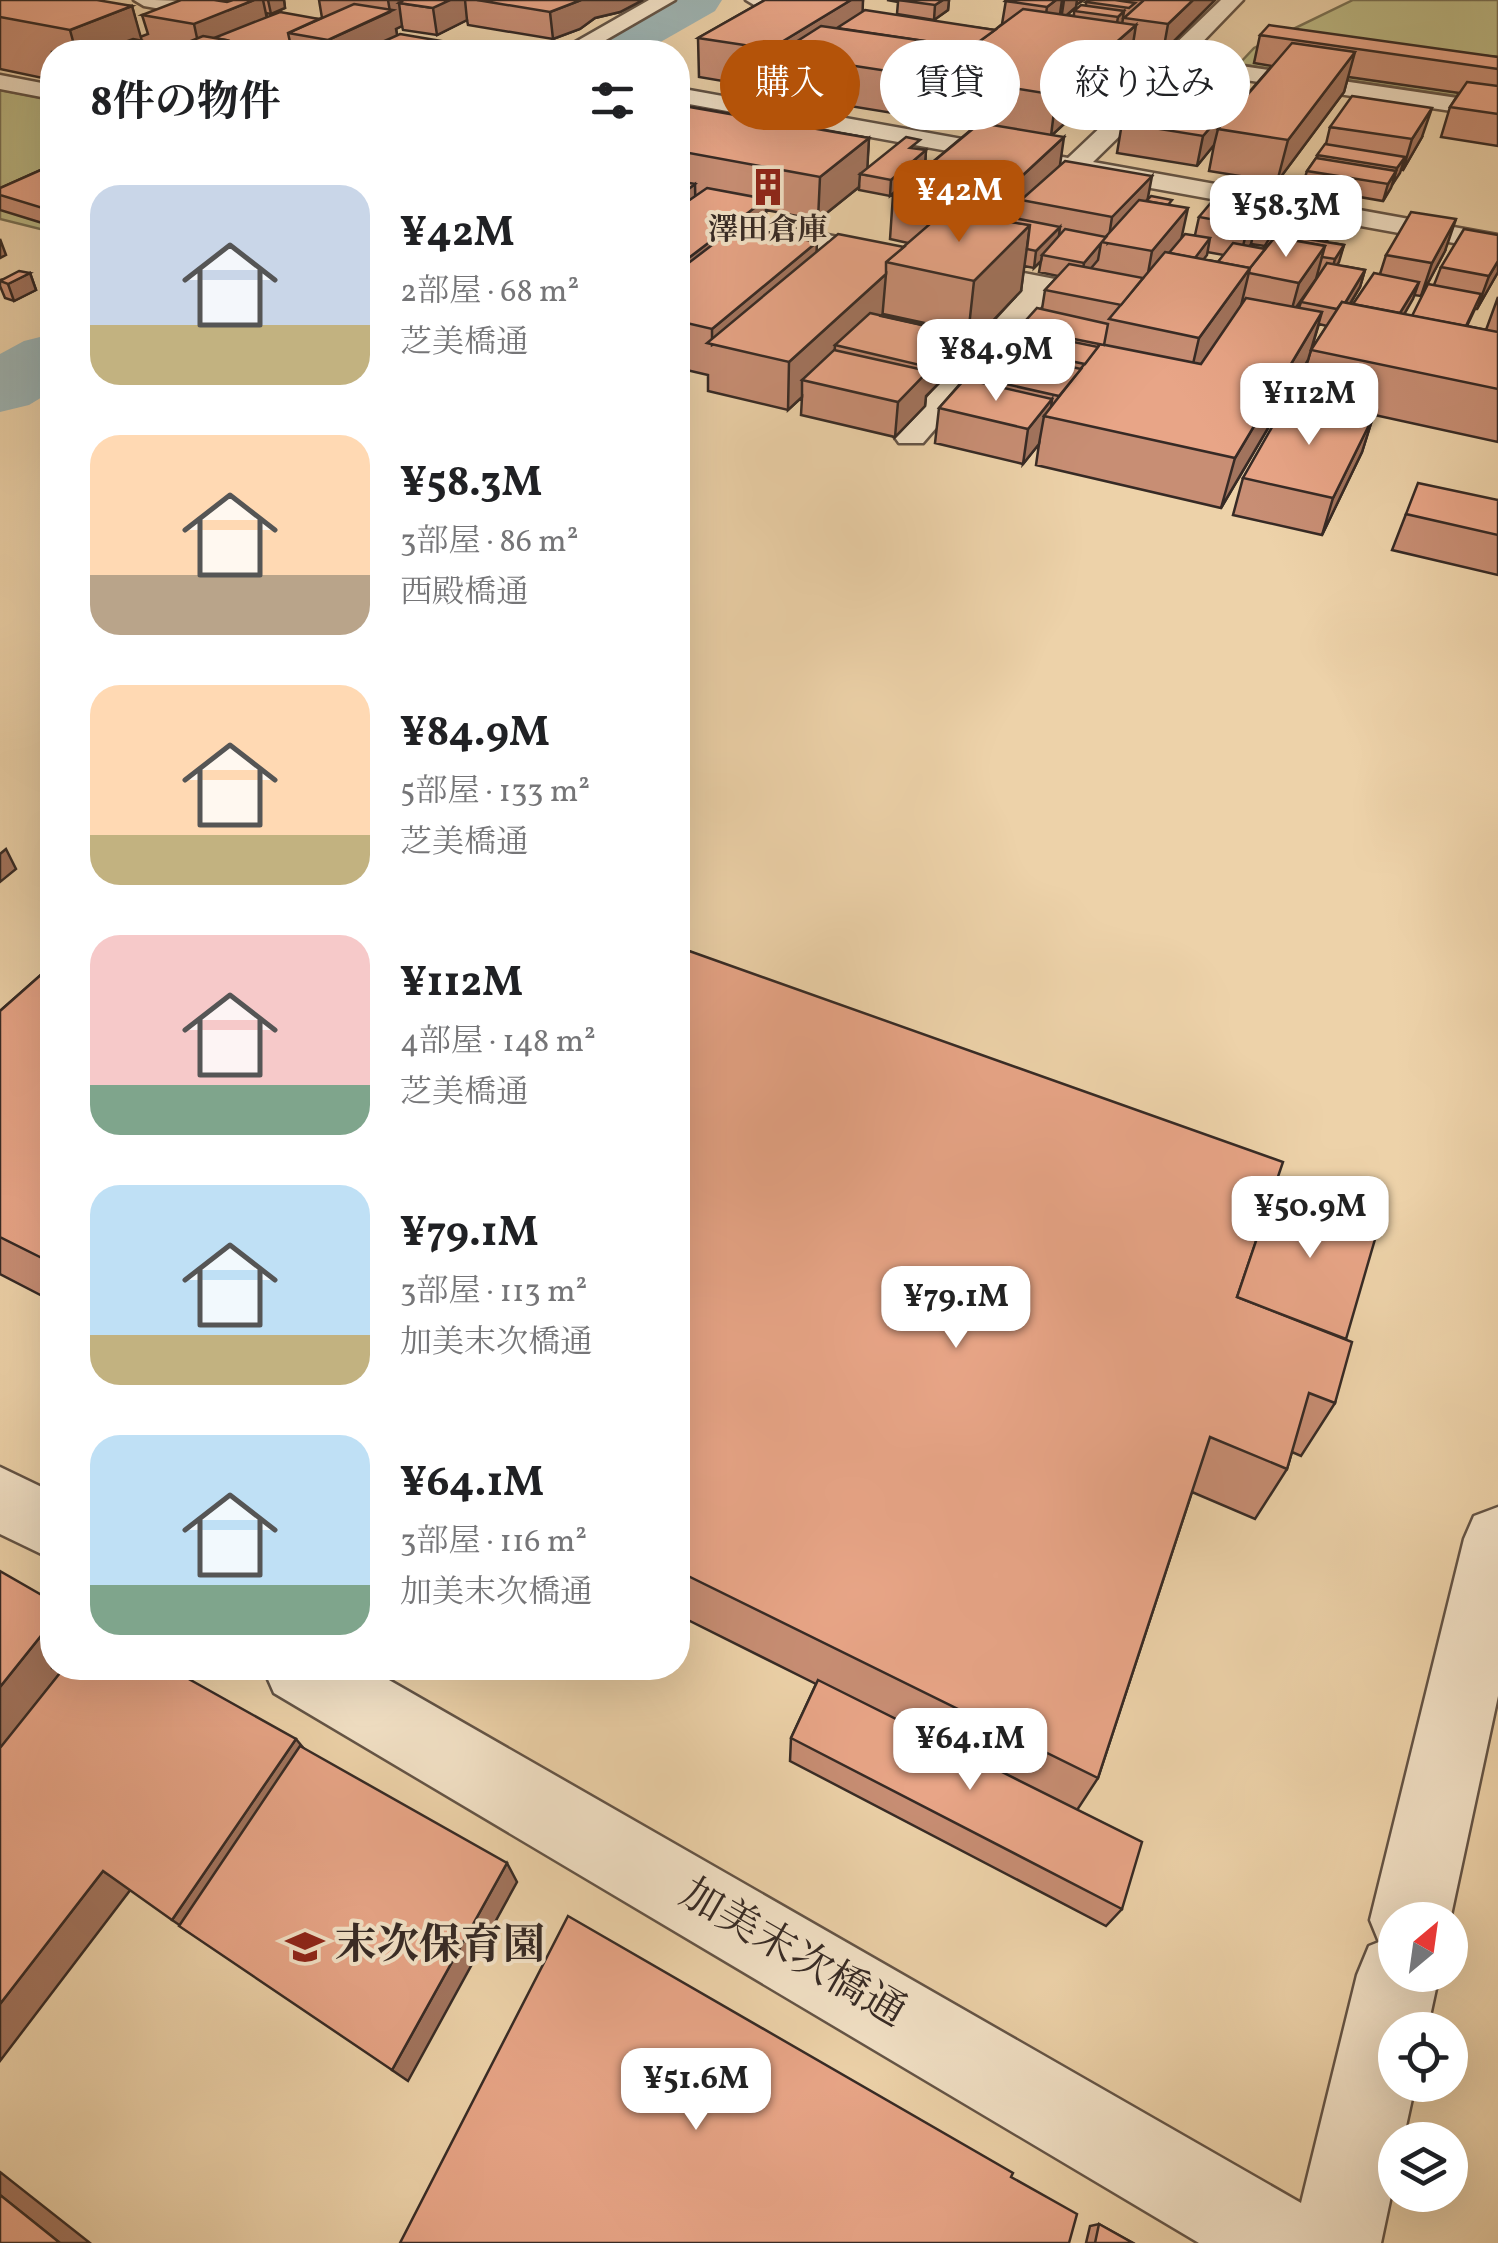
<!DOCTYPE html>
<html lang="ja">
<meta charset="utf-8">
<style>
body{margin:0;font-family:Vollkorn,"Noto Serif JP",serif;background:#f2f2f2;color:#202124;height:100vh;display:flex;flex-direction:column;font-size:38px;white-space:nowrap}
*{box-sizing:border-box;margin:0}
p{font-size:32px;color:#757577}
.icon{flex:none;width:55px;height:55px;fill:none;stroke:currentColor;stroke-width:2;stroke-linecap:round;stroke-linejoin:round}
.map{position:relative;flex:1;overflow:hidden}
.sheet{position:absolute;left:40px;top:40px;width:650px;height:1640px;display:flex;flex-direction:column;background:#fff;border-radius:40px;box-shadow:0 10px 40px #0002}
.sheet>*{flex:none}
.top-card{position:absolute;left:720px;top:40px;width:628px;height:90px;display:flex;gap:20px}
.needle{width:65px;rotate:29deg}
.tools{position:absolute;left:1378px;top:1902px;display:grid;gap:20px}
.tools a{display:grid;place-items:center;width:90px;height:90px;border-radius:50%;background:#fff;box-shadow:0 10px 40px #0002;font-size:50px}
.price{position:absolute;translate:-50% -85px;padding:0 22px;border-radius:20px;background:#fff;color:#222;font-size:32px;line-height:65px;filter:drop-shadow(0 2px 5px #0008)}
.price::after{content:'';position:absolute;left:50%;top:60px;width:30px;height:22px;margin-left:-15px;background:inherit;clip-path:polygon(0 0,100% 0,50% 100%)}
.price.selected{background:#b45309;color:#fff}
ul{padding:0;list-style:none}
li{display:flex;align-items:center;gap:30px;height:250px;padding:0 50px}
li span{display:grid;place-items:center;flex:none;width:280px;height:200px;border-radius:30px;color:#555}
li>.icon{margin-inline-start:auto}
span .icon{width:120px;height:120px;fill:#fffc;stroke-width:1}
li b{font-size:42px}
h2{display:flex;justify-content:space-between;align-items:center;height:120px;padding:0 50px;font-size:42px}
.pill{padding:0 35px;border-radius:45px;background:#fff;box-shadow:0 10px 40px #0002;font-size:35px;line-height:90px}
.pill.selected{background:#b45309;color:#fff}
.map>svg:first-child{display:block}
</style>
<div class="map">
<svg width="1498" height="2243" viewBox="0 0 1498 2243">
<rect width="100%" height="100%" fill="#edd2a9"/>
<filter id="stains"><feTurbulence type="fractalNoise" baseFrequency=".002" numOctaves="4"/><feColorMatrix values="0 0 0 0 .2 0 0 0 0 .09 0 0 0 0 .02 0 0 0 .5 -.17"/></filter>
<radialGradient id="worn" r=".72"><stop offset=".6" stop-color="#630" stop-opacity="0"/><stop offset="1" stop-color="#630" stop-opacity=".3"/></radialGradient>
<g fill="#bdba85" stroke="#7a7255" stroke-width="2.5">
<path d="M1353,0H1498V102L1239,64L1254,48Z"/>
<path d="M0,90L52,100V232L0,219Z"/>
</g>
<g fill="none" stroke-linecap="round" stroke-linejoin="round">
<g fill="#9eb5b4" fill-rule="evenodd">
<path d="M657,0H722L715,11L643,52H575L583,40Z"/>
<path d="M52,334V391L29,405L0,412V354L24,341Z"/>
</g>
<g stroke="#645446" stroke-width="5">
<g id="minor">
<path d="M134,0C163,0 234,0 256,18L245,24L144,6Z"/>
<path d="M649,0H675L585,52H558Z"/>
<path d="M746,0C774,0 825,0 848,12L837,18L756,6Z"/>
<path d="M1221,0H1243L1187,58L1498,104V118L1186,71L1093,162L1498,235V251L678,102V88L1068,158L1163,68L1056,52L1045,45L1048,40L1165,54Z"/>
<path d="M0,75L52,85V99L0,89Z"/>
<path d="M678,206L1122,292L1133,295L1137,301L1133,307L1122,310L1050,296L923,443H899L894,436L899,429L1023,290L678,222Z"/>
<path d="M0,1467L52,1492V1559L0,1534Z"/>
<path d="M1498,1507V1696L1450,1920H1395V1975H1439L1427,2030H1395V2085H1415L1403,2140H1395V2177L1381,2243H1199L274,1693L263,1668H368L1301,2203L1357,1975L1369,1946L1379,1942L1370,1920L1464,1539L1474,1516Z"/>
</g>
</g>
<use href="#minor" fill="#f3e2c7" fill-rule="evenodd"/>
</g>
<g fill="#c88e74" stroke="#362a25" stroke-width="2.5" fill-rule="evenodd">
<path d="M0,0L132,6L140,37L148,34L142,15L227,2L232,0H284L285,8L271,14L266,13L267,17L319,19L322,18L319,0H643L620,12L595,18L580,29L553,39L468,25L467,20L437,35L403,30L402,26L396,29L397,35L488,52H52V80L0,69Z"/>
<path d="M765,0H863L862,12L995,30L1002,24L1006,0H1084L1076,5V7L1067,15L1074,16V11L1086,6V2L1089,0H1215L1163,52L1133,47L1130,63L1052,135L1060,165L1147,200L1171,205L1182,237L1195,235L1199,217L1299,192L1291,223L1283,235H1285L1286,231L1334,221L1329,237L1326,242L1344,245L1337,265L1365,270L1360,287L1350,304H1353L1380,274L1386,255L1445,251L1421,296L1414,295L1404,314L1412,316L1434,285L1441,267L1498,235V272L1477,309H1475L1467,326L1486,330L1498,297V442L1297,398L1311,350L1327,326L1319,324L1308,360L1221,508L1036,465L1039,444L1023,464L935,443L939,408L959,385L961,374L1000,350L1001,347L1019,331V328L1042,309L1045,290L1058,276L1039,272L1041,261L1034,268L1024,266L1021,291L969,346L968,351L955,364V367L926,396L925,406L895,437L801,415L802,397L788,410L708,391V375L678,368V105L869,138L867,168L919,149L926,150L925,166L890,196L859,190V187L818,220L766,210V232L817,242L816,252L904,247L908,243L890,239L893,195L978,124L930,116L931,105L917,117L776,94L777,84L770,89L699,77L698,38ZM1251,244L1265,246L1264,249L1249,246ZM1207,252L1224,255L1218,262L1203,259ZM1317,274L1319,275L1301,302L1299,308H1296L1316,279Z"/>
<path d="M887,0H949L948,10L934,20L897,14L898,2Z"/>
<path d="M1260,35L1498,57V146L1441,137L1450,107L1459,93L1348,77L1344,92L1277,182L1209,171L1214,145L1197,166L1117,153L1122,123L1243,99L1272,66L1254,63Z"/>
<path d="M1330,127L1422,137L1403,170L1401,169L1383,201L1302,187L1307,171L1326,144Z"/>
<path d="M52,165V226L0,210V188Z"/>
<path d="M30,273L36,290L14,301L5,298L0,286V280Z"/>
<path d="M1373,417L1362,452L1322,535L1233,515L1243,478Z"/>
<path d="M1498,500V575L1392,550L1406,514Z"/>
<path d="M678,947L1275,1185L1346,1339L1335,1403L1301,1456L1292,1452L1287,1469L1255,1519L1192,1492L1098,1778L1077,1810L1122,1909L1106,1926L790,1761L791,1738L816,1684L678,1615Z"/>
<path d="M52,965V1301L0,1274V1011Z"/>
<path d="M1099,2224L1133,2243H1086L1090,2226Z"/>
</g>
<g fill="#a2745e" stroke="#362a25" stroke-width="2.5">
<path d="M208,0H227L229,10L254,0H263L272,42L229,52H198H200L194,24Z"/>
<path d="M268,0H284L285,8L271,14Z"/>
<path d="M388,0H465L467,20L437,35L433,8L399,3L402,26L396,29L400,52H330L328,40L390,12Z"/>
<path d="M581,0H643L620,12L595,18L580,29L553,39L550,12Z"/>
<path d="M851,0H863L862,29L777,54V84L770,89V49Z"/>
<path d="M943,0H949L948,10L934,20L935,5Z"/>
<path d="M1056,0H1062L1059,21L1043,34L1047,7Z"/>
<path d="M1064,0H1077L1076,7L1061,20Z"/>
<path d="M1193,0H1215L1163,52L1168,24Z"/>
<path d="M132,6L145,52H76L70,30Z"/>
<path d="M1124,11L1120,39L1113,45L1118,17Z"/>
<path d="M1136,25L1130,63L1051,136L1056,95Z"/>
<path d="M959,46L956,79L934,75L931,105L917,117L920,76Z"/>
<path d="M1355,52L1344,92L1277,182L1288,140Z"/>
<path d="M1247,85L1240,114L1218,129L1214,145L1197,166L1203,136Z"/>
<path d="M1432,108L1422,137L1403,170L1412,139Z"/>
<path d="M1064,137L1058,179L1021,200L1019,217L978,257L983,212Z"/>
<path d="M869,138L867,175L860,174L859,187L818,220L820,177Z"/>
<path d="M926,150L925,166L890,196L891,180Z"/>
<path d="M1405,157L1400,173L1392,185L1397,168Z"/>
<path d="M1396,171L1391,188L1383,201L1388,184Z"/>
<path d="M1152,176L1146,208L1108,243L1112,217Z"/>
<path d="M695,184L696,228L678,242V197Z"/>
<path d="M1299,192L1291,223L1274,248L1282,216Z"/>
<path d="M766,199V243L678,314V266Z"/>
<path d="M1188,208L1181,240L1146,284L1152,251Z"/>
<path d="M1259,211L1251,244L1240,258L1248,226Z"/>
<path d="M1456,219L1445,251L1421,296L1432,263Z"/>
<path d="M1334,221L1329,237L1318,254L1322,237Z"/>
<path d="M1030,225L1021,291L969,346L968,351L956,364L958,346L968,336L974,281Z"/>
<path d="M1060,227L1058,244L1042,255L1041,261L1034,268L1036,251Z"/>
<path d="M1210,238L1207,255L1182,287L1186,269Z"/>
<path d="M0,239L6,255L0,258Z"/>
<path d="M817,242L815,287L712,345V329Z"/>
<path d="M1101,243L1098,260L1081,280L1084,263Z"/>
<path d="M1344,245L1339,262L1330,277L1335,259Z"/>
<path d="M1325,246L1316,279L1290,316L1299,283Z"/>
<path d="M1498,261V272L1477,309L1489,276Z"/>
<path d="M1250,268L1234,335L1183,407L1199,338Z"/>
<path d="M1365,270L1360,287L1336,327L1341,310Z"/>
<path d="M30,273L36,290L14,301L8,284Z"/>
<path d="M886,274L882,320L835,345L834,366L802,380V397L788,410L789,362Z"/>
<path d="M1419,282L1413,299L1391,337L1396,319Z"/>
<path d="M1322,312L1308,360L1221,508L1235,458Z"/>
<path d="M958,333L955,367L926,396L925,406L895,437L898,402L923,376L924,366Z"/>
<path d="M1052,399L1050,417L1044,416L1039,444L1023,464L1028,429Z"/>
<path d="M1373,417L1362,452L1322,535L1333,498Z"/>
<path d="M6,849L16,869L0,882V854Z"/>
<path d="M52,1622V1668H64L0,1750V1687Z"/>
<path d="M296,1739L315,1762L197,1937L172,1920Z"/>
<path d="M507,1863L517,1882L408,2081L392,2070Z"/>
<path d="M103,1871L131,1889L0,2061V2004Z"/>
<path d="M0,2172L90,2243H60L0,2195Z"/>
</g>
<g fill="#e8a587" stroke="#362a25" stroke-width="2.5">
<path d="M0,0H97L132,6L70,30L0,17Z"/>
<path d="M181,0H214L227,2L233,0H254L194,24L142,15Z"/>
<path d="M404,0H450L433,8L399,3Z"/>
<path d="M477,0H581L550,12Z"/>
<path d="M765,0H851L770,49L698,38Z"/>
<path d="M898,0H943L935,5Z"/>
<path d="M1006,0H1056L1047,7L1005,1Z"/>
<path d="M1089,0H1115L1135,3L1129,8L1086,2Z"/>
<path d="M1144,0H1193L1168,24L1124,18Z"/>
<path d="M354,4L393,10L328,40L288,33Z"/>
<path d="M1081,5L1124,11L1118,17L1074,11Z"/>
<path d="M1023,9L1136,25L1056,95L934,75Z"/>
<path d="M865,10L995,30L962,54H958L959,46L837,28Z"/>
<path d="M280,12L319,19L288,33L292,51L290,52L272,49L264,52H226L230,51L226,40L214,38Z"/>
<path d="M1269,25L1498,57V69L1260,35Z"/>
<path d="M821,26L959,46L920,76L777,54Z"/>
<path d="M400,34L488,49L480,52H360Z"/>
<path d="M203,36L226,40L198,52H164Z"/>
<path d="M133,39L173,47L158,52H98Z"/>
<path d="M1292,43L1355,52L1288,140L1218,129Z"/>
<path d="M272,49L292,52H264Z"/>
<path d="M1166,78L1247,85L1203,136L1122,123Z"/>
<path d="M1467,82L1498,86V114L1450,107Z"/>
<path d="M1352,96L1432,108L1412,139L1330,127Z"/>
<path d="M678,105L869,138L820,177L678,151Z"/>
<path d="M980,123L1064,137L983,212L893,195Z"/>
<path d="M906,137L920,140L910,148L926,150L891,180L860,174Z"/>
<path d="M1325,144L1405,157L1397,168L1317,155Z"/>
<path d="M1316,158L1396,171L1388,184L1307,171Z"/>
<path d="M1065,161L1152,176L1112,217L1021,200Z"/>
<path d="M52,165V209L49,210L0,195V188Z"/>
<path d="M1230,180L1299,192L1282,216L1259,211L1248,226L1199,217Z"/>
<path d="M678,181L695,184L678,197Z"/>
<path d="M707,188L766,199L678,266V208Z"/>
<path d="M1151,196L1172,200L1168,205L1146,201Z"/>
<path d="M1139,200L1188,208L1152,251L1101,242Z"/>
<path d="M946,210L1030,225L974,281L886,262Z"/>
<path d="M1411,212L1456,219L1432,263L1386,255Z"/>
<path d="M1297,214L1334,221L1322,237L1286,231Z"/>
<path d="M1014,218L1060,227L1036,251L1027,249L1030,225L1010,222Z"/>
<path d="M737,226L817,242L712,329L678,321V271Z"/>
<path d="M1065,229L1106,237L1084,263L1042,255Z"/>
<path d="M1464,229L1498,235V261L1489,276L1441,267Z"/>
<path d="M1273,233L1344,245L1335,259L1322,257L1325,246L1275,237L1266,248L1264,247Z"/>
<path d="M838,234L904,247L886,262V274L789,362L707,343Z"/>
<path d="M1185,234L1210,238L1195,258L1169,253Z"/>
<path d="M1275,237L1325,246L1299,283L1249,273L1250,268Z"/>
<path d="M1233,243L1265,249L1250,268L1218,262Z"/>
<path d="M1165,252L1250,268L1199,338L1109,319Z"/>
<path d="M1327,263L1365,270L1345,303L1342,302L1337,309L1301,302Z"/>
<path d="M1069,264L1143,278L1121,305L1045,290Z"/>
<path d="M19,271L30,273L8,284L0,281Z"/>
<path d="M1374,273L1419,282L1400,313L1353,304Z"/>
<path d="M1428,284L1481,294L1466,326L1412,316Z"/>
<path d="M1246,298L1322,312L1235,458L1044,416L1100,344L1201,364Z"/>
<path d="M1342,302L1498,332V389L1311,350Z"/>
<path d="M1037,308L1108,324L1104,345L1019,328Z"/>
<path d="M870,313L958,333L924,366L835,345Z"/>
<path d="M883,314L971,333L957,346L958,333L881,316Z"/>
<path d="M1015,330L1098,347L1085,364L1001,347Z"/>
<path d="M985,348L1081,369L1059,396L961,374Z"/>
<path d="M834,350L928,371L898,402L802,380Z"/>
<path d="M965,379L1052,399L1028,429L939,408Z"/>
<path d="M1288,399L1373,417L1333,498L1243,478Z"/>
<path d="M1418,483L1498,500V535L1406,514Z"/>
<path d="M678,947L1283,1162L1237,1297L1352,1342L1335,1403L1309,1393L1287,1469L1210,1437L1098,1778L678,1571Z"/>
<path d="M52,965V1263L0,1237V1011Z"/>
<path d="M1275,1185L1380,1222L1346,1339L1237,1297Z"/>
<path d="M0,1571L52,1601V1622L0,1687Z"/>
<path d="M64,1668H134L145,1675L151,1668H169L296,1739L172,1920L103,1871L0,2004V1748Z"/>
<path d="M818,1680L1142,1842L1122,1909L791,1738Z"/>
<path d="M300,1746L507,1863L392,2070L179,1926Z"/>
<path d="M568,1916L1013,2173L1011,2177L1077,2214L1069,2243H400Z"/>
<path d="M0,2195L60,2243H0Z"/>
<path d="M1099,2224L1133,2243H1095Z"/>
</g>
<defs>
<g id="building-bare" transform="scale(3)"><path d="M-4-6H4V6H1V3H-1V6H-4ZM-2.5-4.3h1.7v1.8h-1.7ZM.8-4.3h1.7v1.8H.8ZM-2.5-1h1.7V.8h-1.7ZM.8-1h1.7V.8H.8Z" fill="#8f2418" stroke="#f3e2c7" stroke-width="2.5" paint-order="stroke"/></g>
<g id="school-bare" transform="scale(3)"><path d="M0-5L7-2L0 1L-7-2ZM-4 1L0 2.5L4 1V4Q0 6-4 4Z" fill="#8f2418" stroke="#f3e2c7" stroke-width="2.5" paint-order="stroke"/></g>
</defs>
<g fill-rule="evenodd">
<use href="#building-bare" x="768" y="187"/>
<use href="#school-bare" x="305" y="1947"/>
</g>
<g text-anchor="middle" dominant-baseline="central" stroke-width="8" stroke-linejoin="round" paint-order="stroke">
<g font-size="30" font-weight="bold" fill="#362a25" stroke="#f3e2c7">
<text x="768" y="231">澤田倉庫</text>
</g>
<g font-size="42" font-weight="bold" fill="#362a25" stroke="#f3e2c7" text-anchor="start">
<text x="335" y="1947">末次保育園</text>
</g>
<g font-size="42" fill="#362a25" stroke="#f3e2c7">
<text transform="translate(792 1955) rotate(30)">加美末次橋通</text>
</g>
</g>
<rect width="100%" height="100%" filter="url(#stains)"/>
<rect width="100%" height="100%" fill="url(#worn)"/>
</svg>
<div class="tools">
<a><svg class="needle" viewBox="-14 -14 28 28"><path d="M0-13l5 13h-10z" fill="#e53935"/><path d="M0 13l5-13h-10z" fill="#757577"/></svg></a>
<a><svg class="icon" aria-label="locate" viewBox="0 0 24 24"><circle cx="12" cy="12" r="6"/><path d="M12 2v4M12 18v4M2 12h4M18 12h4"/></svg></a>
<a><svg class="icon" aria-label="layers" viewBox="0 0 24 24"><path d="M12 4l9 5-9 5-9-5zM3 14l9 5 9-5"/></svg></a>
</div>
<b class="price selected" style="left:959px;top:245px">¥42M</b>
<b class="price" style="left:1286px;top:260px">¥58.3M</b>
<b class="price" style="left:996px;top:404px">¥84.9M</b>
<b class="price" style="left:1309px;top:448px">¥112M</b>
<b class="price" style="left:1310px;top:1261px">¥50.9M</b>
<b class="price" style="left:956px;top:1351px">¥79.1M</b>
<b class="price" style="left:970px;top:1793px">¥64.1M</b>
<b class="price" style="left:696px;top:2133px">¥51.6M</b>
<div class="top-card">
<a class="pill selected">購入</a>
<a class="pill">賃貸</a>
<a class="pill">絞り込み</a>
</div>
<section class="sheet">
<h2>8件の物件<svg class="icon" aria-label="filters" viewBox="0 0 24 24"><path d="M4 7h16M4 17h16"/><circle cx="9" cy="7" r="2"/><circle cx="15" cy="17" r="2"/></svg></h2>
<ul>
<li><span style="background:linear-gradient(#c9d6e8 70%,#c2b280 0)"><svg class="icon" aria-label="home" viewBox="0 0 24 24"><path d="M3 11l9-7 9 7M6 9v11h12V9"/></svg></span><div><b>¥42M</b><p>2部屋 · 68 m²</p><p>芝美橋通</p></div></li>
<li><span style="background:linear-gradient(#ffd9b3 70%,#b9a48a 0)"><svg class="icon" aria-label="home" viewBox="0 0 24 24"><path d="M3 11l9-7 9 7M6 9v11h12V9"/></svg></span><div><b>¥58.3M</b><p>3部屋 · 86 m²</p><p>西殿橋通</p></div></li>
<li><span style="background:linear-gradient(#ffd9b3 75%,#c2b280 0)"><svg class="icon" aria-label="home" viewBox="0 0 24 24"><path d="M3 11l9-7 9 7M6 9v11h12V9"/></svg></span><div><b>¥84.9M</b><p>5部屋 · 133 m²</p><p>芝美橋通</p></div></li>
<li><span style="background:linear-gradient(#f6c9c9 75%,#7fa58c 0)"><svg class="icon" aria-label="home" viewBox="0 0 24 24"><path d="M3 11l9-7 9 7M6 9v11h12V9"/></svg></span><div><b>¥112M</b><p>4部屋 · 148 m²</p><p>芝美橋通</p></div></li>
<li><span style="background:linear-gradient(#bfe0f5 75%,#c2b280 0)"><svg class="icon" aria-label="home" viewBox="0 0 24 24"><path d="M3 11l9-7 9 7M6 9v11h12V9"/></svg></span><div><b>¥79.1M</b><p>3部屋 · 113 m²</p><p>加美末次橋通</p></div></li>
<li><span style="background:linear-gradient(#bfe0f5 75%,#7fa58c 0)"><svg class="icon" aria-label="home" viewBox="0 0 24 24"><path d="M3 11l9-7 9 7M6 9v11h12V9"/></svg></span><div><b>¥64.1M</b><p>3部屋 · 116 m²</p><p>加美末次橋通</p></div></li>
</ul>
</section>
</div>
